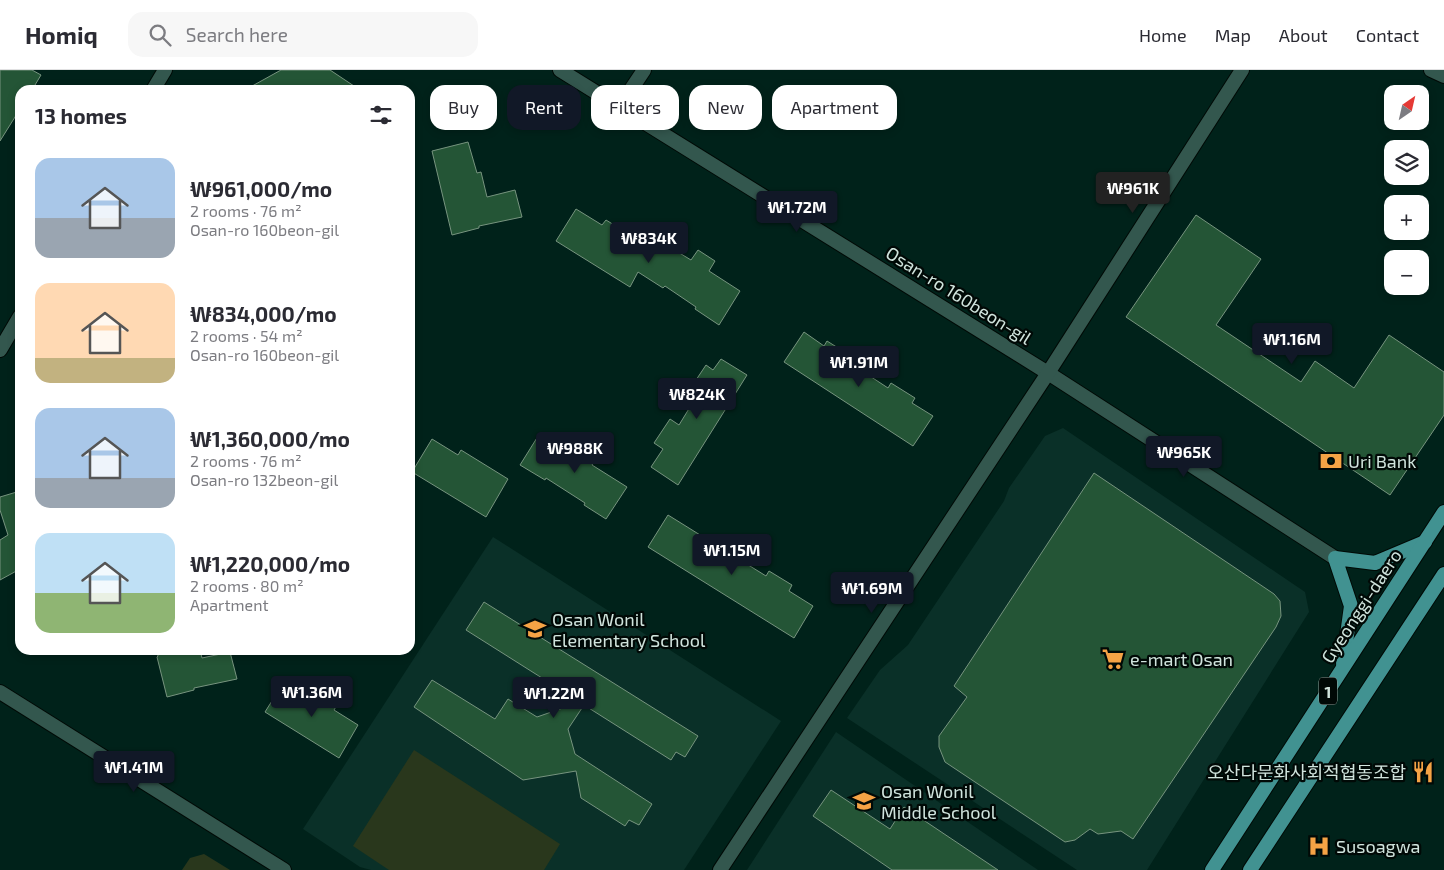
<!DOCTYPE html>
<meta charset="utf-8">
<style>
body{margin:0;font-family:"Exo 2","Noto Sans KR",sans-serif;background:#f7f7f7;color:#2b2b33;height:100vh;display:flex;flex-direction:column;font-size:19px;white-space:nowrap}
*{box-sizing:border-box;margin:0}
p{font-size:16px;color:#7c7c81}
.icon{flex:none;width:28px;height:28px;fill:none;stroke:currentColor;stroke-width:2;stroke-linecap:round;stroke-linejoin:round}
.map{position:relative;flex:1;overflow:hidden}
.drawer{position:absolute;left:15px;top:15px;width:400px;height:570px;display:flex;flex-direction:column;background:#fff;border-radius:15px;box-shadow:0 2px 8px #0003}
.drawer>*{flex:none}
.hud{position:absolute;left:430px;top:15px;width:475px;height:45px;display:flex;gap:10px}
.needle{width:32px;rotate:34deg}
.tools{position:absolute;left:1384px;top:15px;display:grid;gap:10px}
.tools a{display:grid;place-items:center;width:45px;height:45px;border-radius:10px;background:#fff;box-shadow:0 2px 8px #0003;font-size:25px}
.price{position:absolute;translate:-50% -42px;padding:0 11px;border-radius:5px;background:#111827;color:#fff;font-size:16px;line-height:32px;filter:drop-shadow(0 1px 2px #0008)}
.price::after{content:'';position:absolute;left:50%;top:30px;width:15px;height:11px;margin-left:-8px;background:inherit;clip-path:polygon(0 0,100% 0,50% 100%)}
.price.selected{background:#222;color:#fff}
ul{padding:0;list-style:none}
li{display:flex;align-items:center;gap:15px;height:125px;padding:0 20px}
li span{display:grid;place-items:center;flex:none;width:140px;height:100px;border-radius:15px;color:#555}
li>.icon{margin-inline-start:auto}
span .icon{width:60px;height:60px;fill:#fffc;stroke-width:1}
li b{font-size:21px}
h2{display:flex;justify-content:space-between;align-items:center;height:60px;padding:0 20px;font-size:21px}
.tag{padding:0 18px;border-radius:15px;background:#fff;box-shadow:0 2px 8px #0003;font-size:18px;line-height:45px}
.tag.selected{background:#111827;color:#fff}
header{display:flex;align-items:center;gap:30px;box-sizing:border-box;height:70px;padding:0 25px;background:#fff;border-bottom:1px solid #e1e1e2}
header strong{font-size:24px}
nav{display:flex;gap:28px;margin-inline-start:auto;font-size:18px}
.search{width:350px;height:45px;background:#f7f7f7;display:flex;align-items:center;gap:12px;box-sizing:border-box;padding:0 18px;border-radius:15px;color:#7c7c81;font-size:19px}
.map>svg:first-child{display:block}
</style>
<header>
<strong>Homiq</strong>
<div class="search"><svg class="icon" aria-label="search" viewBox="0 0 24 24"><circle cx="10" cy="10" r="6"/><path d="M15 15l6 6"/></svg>Search here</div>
<nav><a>Home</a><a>Map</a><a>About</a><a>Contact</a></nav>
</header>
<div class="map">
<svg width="1444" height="800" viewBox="0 0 1444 800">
<rect width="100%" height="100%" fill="#00221a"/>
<g fill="#0a3028">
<path d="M1063,358L1305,522L1309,542L1147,800H1077L847,648L880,600L908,575L1004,431L1009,418L1045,366Z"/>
<path d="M493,467L781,651L684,800H371L360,797L303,759Z"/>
<path d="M836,662L1038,800H747Z"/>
</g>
<g fill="#29371c">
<path d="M414,680L560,774L544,800H389L353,776Z"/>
<path d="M204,784L230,800H182L190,788Z"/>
</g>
<g fill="#245536" stroke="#77947f">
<path d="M0,0H32L41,5L32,20H20V39L0,71Z"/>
<path d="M281,0H330L360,20H245Z"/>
<path d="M468,72L477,103L481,102L487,127L515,120L522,147L479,156V158L452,165L432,81Z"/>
<path d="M576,139L602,155L606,150L653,179L658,170L691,190L698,180L715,191L709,201L740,221L719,255L695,239L696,237L665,216L663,218L638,202L630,217L556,171Z"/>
<path d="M1196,145L1261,189L1216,255L1301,312L1315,291L1354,318L1389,265L1444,302V345L1390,425L1126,247Z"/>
<path d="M804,262L824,276L827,271L851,286L847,291L888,318L891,313L915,328L912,333L933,346L913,376L784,292Z"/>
<path d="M721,289L747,305L678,415L651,397L663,379L654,373L670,349L679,355L698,324L690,319L706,295L713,300Z"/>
<path d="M540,363L575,385L583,373L599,384L592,395L627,417L606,449L584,435L585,433L546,408L545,410L520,395Z"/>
<path d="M432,369L458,385L461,380L508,409L486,447L412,402Z"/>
<path d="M1094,403L1274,524L1280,531L1281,546L1276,557L1133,769L1121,761L1098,764L1090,759L1075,770L1065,772L945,692L939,677V666L967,627L954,616Z"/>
<path d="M20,421V499L0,510V470L8,465L0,440V427Z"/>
<path d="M668,445L766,506L769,501L792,515L789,521L813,536L794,568L648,477Z"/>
<path d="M484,532L698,666L685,687L676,682L671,690L584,635L568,659L575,684L652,734L639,755L629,750L625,756L581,728L576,701L523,710L414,637L432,610L495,649L508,629L537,647L580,632L466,560Z"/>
<path d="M157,580H200L202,588L230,582L237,609L194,618V620L167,627L157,587L158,586Z"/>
<path d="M285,610L311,626L314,621L337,635L334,640L358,655L339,688L265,642Z"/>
<path d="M831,720L890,759L904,737L998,800H892L813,746Z"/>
</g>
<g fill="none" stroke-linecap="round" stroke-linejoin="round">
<g stroke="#000a06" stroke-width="16">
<g id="minor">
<path d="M560,0L1048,303L1335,488"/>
<path d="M620,36L644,0"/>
<path d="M0,622L284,800"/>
<path d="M720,800L1048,303L1242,0"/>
</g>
</g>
<g stroke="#000a06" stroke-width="16">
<g id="tertiary">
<path d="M1431,0L1444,6"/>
<path d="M153,20L165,0"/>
<path d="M0,280L20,246"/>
</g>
</g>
<g stroke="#000a06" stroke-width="16">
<g id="primary">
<path d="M1343,594L1351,536L1335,488L1375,493L1425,472"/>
<path d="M1212,800L1444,442"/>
<path d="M1250,800L1444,504"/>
</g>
</g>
<use href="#minor" stroke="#33574e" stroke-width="14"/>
<use href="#tertiary" stroke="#33574e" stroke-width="14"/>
<use href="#primary" stroke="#419291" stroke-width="14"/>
</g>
<defs>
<g id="bank-bare" transform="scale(1.725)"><path d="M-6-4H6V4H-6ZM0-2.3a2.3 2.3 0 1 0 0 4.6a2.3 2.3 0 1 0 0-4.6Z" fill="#f5a345" stroke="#000906" stroke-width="2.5" paint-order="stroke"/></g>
<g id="school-bare" transform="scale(1.725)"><path d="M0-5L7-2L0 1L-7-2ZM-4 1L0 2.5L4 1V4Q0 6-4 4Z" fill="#f5a345" stroke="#000906" stroke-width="2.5" paint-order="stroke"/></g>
<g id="supermarket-bare" transform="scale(1.725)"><path d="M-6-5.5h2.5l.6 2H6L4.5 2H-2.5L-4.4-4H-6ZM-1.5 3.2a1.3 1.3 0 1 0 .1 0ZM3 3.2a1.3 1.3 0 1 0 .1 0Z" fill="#f5a345" stroke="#000906" stroke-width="2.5" paint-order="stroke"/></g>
<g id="restaurant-bare" transform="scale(1.725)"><path d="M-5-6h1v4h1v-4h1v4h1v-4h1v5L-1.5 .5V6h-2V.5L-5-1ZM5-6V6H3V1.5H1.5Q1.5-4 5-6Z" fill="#f5a345" stroke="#000906" stroke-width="2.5" paint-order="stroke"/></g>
<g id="hospital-bare" transform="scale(1.725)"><path d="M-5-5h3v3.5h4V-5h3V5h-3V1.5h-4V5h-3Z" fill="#f5a345" stroke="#000906" stroke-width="2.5" paint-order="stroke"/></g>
</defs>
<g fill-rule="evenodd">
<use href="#bank-bare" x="1331" y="391"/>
<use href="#school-bare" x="535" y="559"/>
<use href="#supermarket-bare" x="1113" y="589"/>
<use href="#restaurant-bare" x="1423" y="702"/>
<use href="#school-bare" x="864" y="731"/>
<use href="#hospital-bare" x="1319" y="776"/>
</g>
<g text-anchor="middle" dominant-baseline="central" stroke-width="4.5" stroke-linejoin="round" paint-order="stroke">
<rect fill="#000906" stroke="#92a29c" stroke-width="1" x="1319" y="607.5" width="18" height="27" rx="4"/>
<g font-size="16" font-weight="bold" fill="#d0e4dd">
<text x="1328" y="621">1</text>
</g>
<g font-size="18" fill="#d0e4dd" stroke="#000906">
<text transform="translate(959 225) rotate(32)">Osan-ro 160beon-gil</text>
<text transform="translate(1361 536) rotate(-57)">Gyeonggi-daero</text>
</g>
<g font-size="18" fill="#d0e4dd" stroke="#000906" text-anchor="start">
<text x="1348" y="391">Uri Bank</text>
<text x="552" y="549">Osan Wonil<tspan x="552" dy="21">Elementary School</tspan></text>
<text x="1130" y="589">e-mart Osan</text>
<text x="1406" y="702" text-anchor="end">오산다문화사회적협동조합</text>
<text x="881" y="721">Osan Wonil<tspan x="881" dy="21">Middle School</tspan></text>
<text x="1336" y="776">Susoagwa</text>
</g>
</g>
</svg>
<div class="tools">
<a><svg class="needle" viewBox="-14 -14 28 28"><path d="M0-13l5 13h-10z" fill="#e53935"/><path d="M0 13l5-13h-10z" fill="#7c7c81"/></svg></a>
<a><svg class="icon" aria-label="layers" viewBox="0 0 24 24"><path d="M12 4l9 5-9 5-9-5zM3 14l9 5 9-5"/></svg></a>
<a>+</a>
<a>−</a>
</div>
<b class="price selected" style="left:1133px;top:144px">₩961K</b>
<b class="price" style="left:797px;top:163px">₩1.72M</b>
<b class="price" style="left:649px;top:194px">₩834K</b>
<b class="price" style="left:1292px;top:295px">₩1.16M</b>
<b class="price" style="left:859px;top:318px">₩1.91M</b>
<b class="price" style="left:697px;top:350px">₩824K</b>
<b class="price" style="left:575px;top:404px">₩988K</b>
<b class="price" style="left:1184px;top:408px">₩965K</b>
<b class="price" style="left:732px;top:506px">₩1.15M</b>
<b class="price" style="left:872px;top:544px">₩1.69M</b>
<b class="price" style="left:312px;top:648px">₩1.36M</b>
<b class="price" style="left:554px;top:649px">₩1.22M</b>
<b class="price" style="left:134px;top:723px">₩1.41M</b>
<div class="hud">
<a class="tag">Buy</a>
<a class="tag selected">Rent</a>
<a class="tag">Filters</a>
<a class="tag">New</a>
<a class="tag">Apartment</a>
</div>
<section class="drawer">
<h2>13 homes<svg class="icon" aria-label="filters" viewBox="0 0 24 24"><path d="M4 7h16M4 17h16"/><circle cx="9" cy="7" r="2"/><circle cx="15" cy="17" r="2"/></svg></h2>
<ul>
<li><span style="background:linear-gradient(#a9c7e8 60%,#9aa5b1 0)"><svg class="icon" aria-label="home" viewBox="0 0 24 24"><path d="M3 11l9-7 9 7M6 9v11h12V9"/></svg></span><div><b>₩961,000/mo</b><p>2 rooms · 76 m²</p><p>Osan-ro 160beon-gil</p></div></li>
<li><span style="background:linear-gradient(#ffd9b3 75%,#c2b280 0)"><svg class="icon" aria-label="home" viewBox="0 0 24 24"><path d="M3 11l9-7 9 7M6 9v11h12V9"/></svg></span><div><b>₩834,000/mo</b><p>2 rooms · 54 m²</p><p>Osan-ro 160beon-gil</p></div></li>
<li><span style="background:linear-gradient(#a9c7e8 70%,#9aa5b1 0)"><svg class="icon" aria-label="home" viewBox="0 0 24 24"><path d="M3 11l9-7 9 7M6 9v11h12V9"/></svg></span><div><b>₩1,360,000/mo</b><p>2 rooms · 76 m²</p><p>Osan-ro 132beon-gil</p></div></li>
<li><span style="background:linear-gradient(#bfe0f5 60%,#8fb573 0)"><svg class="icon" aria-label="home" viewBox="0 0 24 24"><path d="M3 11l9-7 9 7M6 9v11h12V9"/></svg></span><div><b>₩1,220,000/mo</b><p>2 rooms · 80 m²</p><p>Apartment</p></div></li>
</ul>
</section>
</div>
